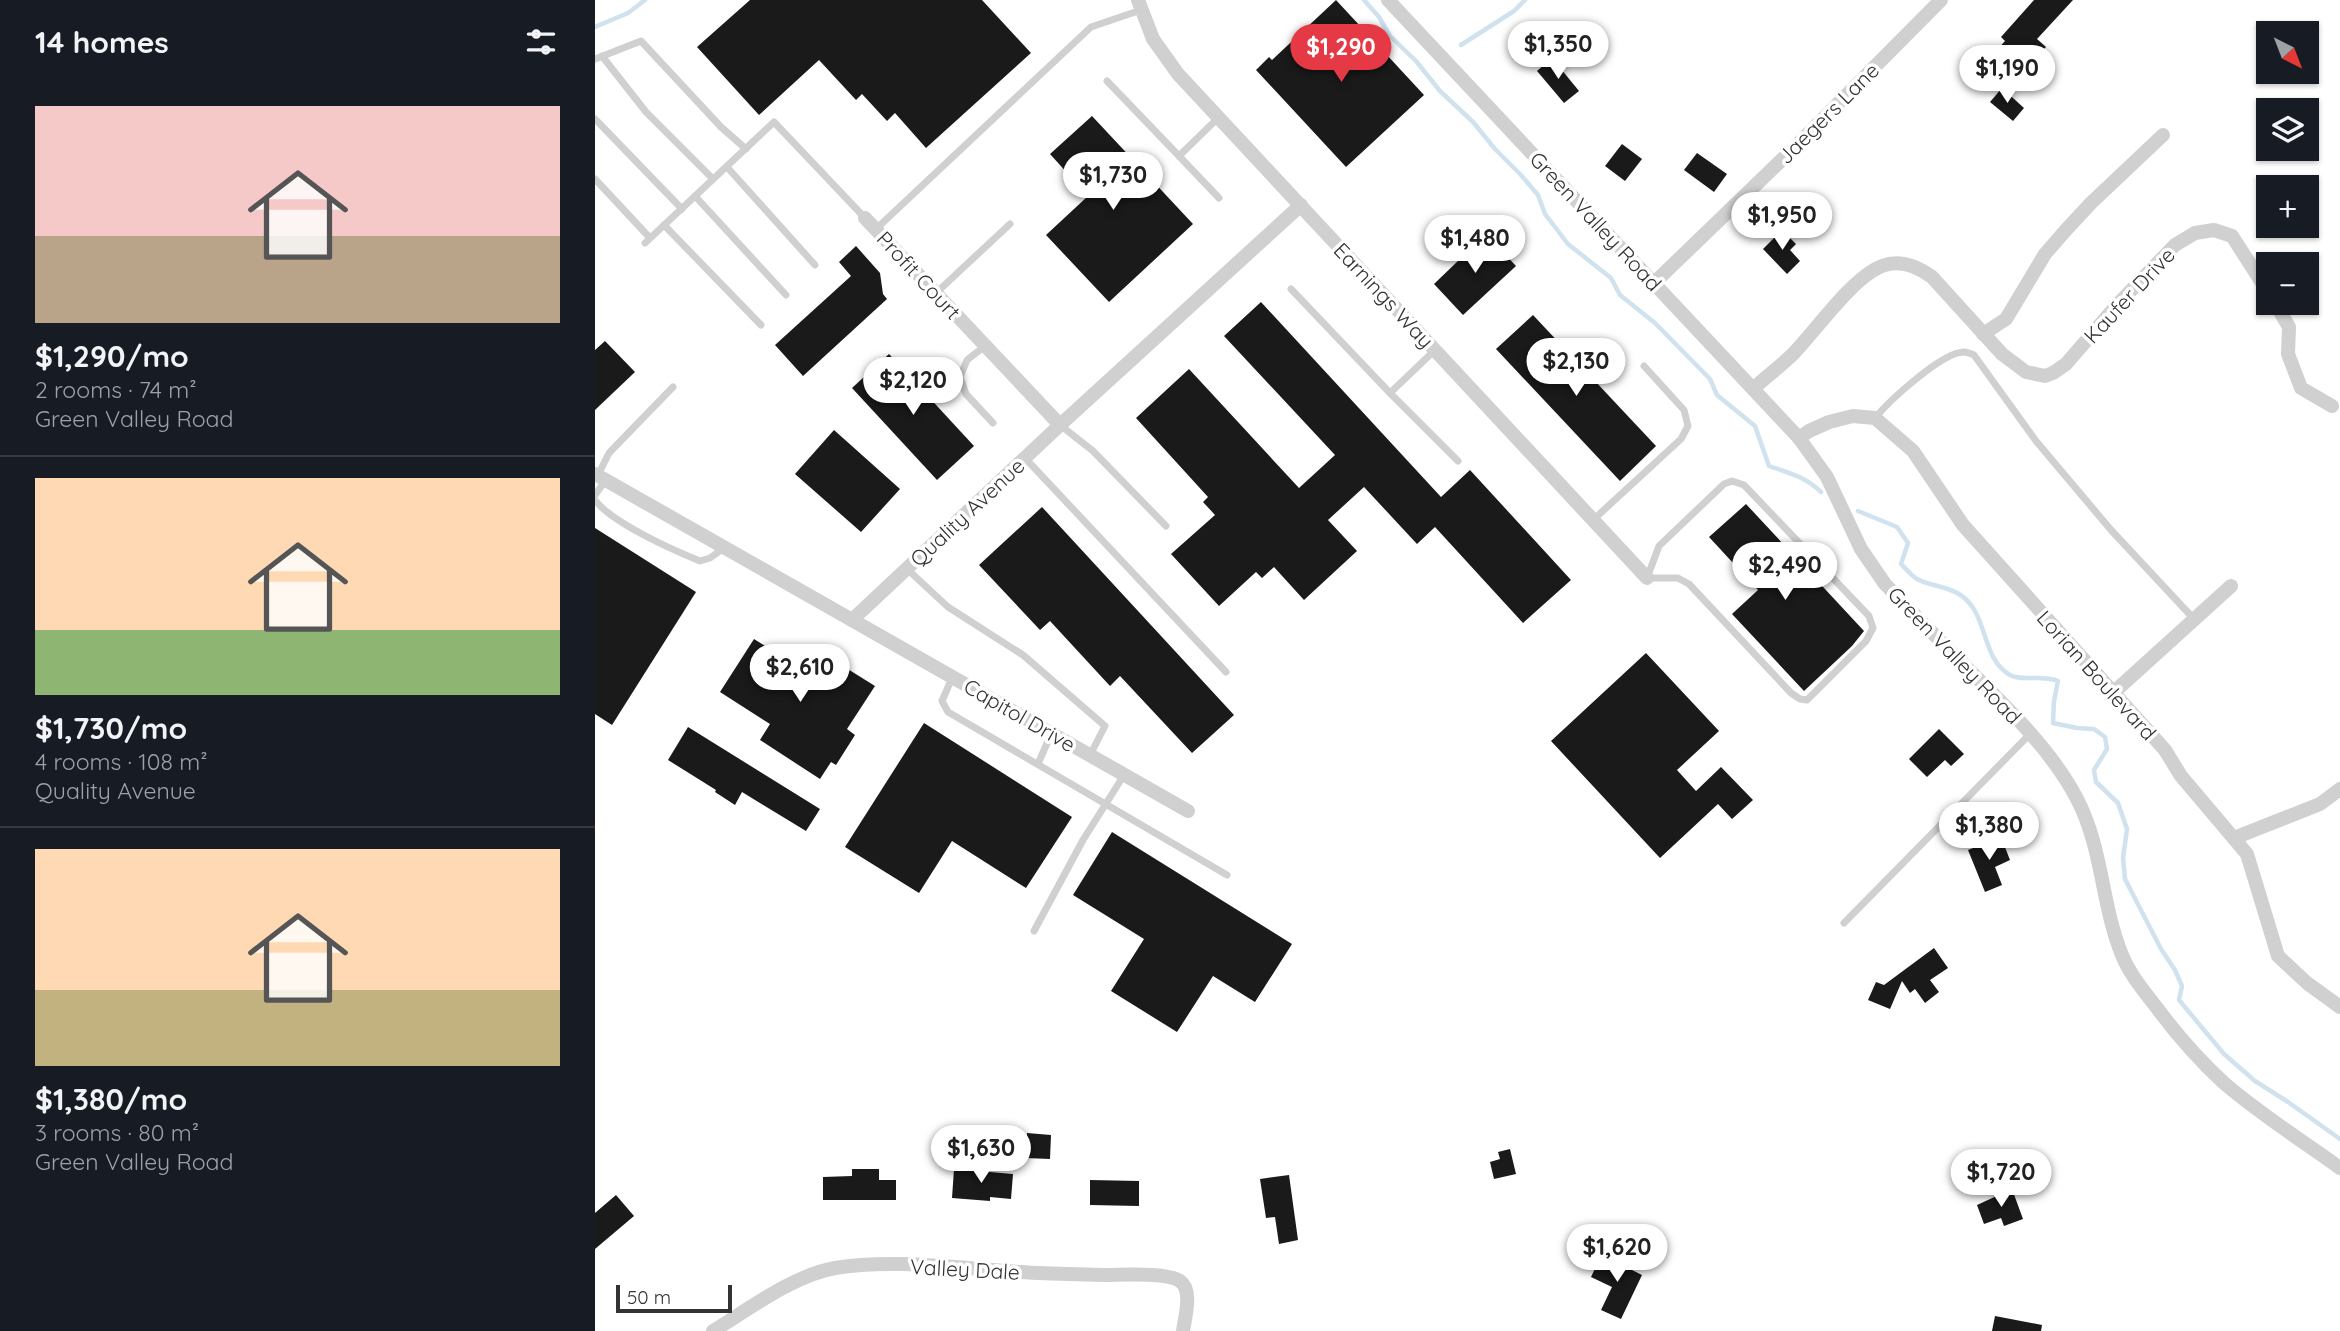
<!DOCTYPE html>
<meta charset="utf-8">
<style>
body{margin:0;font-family:Quicksand,sans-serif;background:#20242c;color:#f1f3f6;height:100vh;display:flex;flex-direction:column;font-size:26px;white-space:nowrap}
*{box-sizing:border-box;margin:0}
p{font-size:23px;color:#9ea1a6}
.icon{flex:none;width:38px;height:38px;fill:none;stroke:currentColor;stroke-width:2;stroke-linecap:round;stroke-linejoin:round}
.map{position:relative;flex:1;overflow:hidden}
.sheet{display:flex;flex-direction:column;background:#171b24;width:595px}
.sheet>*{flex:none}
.needle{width:46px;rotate:138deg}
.tools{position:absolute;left:1661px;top:21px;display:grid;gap:14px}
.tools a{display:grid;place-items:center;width:63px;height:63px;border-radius:0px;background:#171b24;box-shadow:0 2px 5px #0004;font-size:35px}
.scale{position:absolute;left:21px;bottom:18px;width:116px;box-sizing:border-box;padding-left:7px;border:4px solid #333;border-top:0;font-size:19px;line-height:24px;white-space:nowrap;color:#333;-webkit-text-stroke:5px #fff;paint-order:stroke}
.price{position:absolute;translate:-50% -60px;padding:0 16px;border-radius:24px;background:#fff;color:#222;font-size:23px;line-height:46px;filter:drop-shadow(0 2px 4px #0008)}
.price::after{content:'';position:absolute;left:50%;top:42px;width:21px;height:16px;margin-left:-10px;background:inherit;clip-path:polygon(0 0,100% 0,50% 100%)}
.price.on{background:#e63946;color:#fff}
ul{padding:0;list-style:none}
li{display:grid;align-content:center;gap:14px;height:371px;padding:0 35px}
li+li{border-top:2px solid #363941}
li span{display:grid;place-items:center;height:217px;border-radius:0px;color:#555}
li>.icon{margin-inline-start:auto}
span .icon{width:126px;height:126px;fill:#fffc;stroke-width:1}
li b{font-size:30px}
h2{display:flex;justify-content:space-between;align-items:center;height:84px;padding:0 35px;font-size:30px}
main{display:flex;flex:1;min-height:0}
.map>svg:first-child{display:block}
</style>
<main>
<section class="sheet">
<h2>14 homes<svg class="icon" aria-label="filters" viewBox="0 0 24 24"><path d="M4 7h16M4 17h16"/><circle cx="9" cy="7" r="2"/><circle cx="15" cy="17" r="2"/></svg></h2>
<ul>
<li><span style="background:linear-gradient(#f6c9c9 60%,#b9a48a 0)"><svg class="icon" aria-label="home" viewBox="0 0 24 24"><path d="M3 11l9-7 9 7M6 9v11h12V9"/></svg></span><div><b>$1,290/mo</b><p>2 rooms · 74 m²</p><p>Green Valley Road</p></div></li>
<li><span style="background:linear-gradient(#ffd9b3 70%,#8fb573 0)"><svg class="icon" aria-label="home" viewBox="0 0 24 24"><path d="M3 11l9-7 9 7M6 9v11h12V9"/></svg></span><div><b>$1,730/mo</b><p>4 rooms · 108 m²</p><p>Quality Avenue</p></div></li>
<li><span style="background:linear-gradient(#ffd9b3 65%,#c2b280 0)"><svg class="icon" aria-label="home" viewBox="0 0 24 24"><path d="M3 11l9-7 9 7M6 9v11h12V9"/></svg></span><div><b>$1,380/mo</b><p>3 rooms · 80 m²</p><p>Green Valley Road</p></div></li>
</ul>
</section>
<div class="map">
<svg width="1745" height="1331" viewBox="0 0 1745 1331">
<rect width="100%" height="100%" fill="#fff"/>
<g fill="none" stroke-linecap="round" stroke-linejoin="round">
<g stroke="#cfe2ee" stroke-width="4.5">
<path d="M769,0L784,17L795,36L821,61L845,91L878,122L900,149L926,175L943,195L950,214L973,244L1016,278L1025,295L1060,323L1115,379L1122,395L1160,426L1174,466C1194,473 1211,477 1226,492"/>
<path d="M0,27L33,13L50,0"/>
<path d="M866,45L919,11L930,0"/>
<path d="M1263,511L1302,527L1313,543L1306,564C1311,569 1316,575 1322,579C1335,586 1351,586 1364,594C1394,612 1385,658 1415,675C1428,682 1446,674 1463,681L1459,701L1458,723L1482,728L1499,729L1510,737L1512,749L1499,770L1501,782L1523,803L1532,829L1528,858L1530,879L1566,949L1580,970L1587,986L1584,1000L1629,1054L1660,1081L1693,1102L1745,1139"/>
</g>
</g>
<g fill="#1a1a1a">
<path d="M155,0H387L436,53L331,148L300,113L292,121L267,94L261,100L224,60L164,115L102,47Z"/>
<path d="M741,0L829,95L751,167L661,70L674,57L677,60Z"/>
<path d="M1439,0H1478L1442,39L1451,47L1435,64L1426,55L1401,83L1385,69L1410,41L1406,37Z"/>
<path d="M957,58L984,91L969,103L942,71Z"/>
<path d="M1407,88L1429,108L1418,121L1395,102Z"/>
<path d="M497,116L598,224L514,302L451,235L493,196L455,154Z"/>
<path d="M1027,144L1047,159L1030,181L1010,166Z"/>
<path d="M1102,153L1132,174L1119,192L1089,170Z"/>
<path d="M1187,230L1201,244L1195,250L1205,261L1192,274L1168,249Z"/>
<path d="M891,234L921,266L868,315L839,284Z"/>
<path d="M261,246L285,273L288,294L292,299L208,376L180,345L256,276L244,262Z"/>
<path d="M666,302L846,497L875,470L976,580L928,623L840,527L822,544L769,487L733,520L762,551L709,600L679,567L667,578L661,572L624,606L576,554L620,515L608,502L613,497L541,418L594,369L704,488L740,455L629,336Z"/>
<path d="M938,315L1061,446L1025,481L901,349Z"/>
<path d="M10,341L40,372L0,410V350Z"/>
<path d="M294,354L379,446L342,480L257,388Z"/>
<path d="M239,430L305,489L266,532L200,474Z"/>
<path d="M1151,504L1269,631L1257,646L1209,691L1137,614L1163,590L1114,537Z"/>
<path d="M447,507L639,715L597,753L525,676L515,686L455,621L445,630L384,565Z"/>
<path d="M0,528L101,592L17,725L0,714Z"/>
<path d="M159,639L206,668L219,648L280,686L252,729L260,735L241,765L236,762L225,779L165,740L175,724L125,692Z"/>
<path d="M1051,653L1124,731L1082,770L1101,791L1126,767L1158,800L1137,819L1123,804L1065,858L956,741Z"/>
<path d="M329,723L477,817L431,888L357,841L324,893L250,847Z"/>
<path d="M93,727L225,809L211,831L147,792L140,805L120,792L121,790L73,760Z"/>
<path d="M1344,729L1369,754L1356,766L1350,760L1332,777L1314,759Z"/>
<path d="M517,832L697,944L660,1002L618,976L582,1032L516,991L549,939L478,895Z"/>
<path d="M1406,837L1415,860L1400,867L1407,885L1390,892L1373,850Z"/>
<path d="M1339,948L1353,968L1335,980L1344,992L1330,1003L1320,989L1315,993L1307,981L1295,1009L1273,1000L1281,982L1289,985Z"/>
<path d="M432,1133L456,1135L455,1159L430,1158Z"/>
<path d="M915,1149L921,1174L899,1179L895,1162L905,1159L903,1152Z"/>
<path d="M257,1169H284V1180H301V1200H228V1177L257,1176Z"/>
<path d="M359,1169L418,1174L416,1199L395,1197V1201L357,1198Z"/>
<path d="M694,1175L703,1240L684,1244L680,1217L671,1218L665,1179Z"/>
<path d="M495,1180L544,1181V1206L495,1205Z"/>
<path d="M1417,1189L1428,1219L1409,1226L1406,1218L1389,1224L1382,1205Z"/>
<path d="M21,1195L39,1216L0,1249V1213Z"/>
<path d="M1020,1254L1031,1259L1027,1265L1047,1275L1026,1319L1006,1310L1017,1287L996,1277L1006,1256L1017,1261Z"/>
<path d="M1400,1316L1447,1325L1446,1331H1397Z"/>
</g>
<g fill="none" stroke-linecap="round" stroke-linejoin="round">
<g stroke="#d0d0d0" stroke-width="7">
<path d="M7,56L51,112L118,179"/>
<path d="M0,59L46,41L126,127L151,149"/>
<path d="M512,81L584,156L623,118"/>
<path d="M0,119L87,209"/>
<path d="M584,156L624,198"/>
<path d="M132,167L220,265"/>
<path d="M0,179L55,238"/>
<path d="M100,196L191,295"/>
<path d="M69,225L166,325"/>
<path d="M281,229L496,27L546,10"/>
<path d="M50,243L179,122L270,218"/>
<path d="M696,289L795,393"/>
<path d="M341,293L415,224"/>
<path d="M390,346L372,360L365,377L371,394L398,423"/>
<path d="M840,350L795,393L863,461"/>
<path d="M1280,418C1294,401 1347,352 1369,352C1370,352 1378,354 1379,355L1441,441L1516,530L1599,619"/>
<path d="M465,425L498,451L571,526"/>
<path d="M430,458L631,672"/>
<path d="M3,475L14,453L78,387"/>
<path d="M1137,481L1149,485L1274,616L1278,628L1271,641L1212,700L1205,699L1196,693L1094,584L1083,578H1052L1064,546L1129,484Z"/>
<path d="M0,495L11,480"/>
<path d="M0,500C17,523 78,550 105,561L115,558L129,548"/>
<path d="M998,520L1086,439L1093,426L1089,410L1049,366"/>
<path d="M312,569L353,607L428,655L510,726L495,755"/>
<path d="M357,678L347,701L353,712L632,875"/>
<path d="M443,764L456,734"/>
<path d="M1249,923L1435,734"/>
<path d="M439,931L488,840L529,775"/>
</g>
<g stroke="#d0d0d0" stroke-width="14">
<path d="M543,0L558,39L583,74L1052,578"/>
<path d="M793,0L1204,438L1232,477L1266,549L1290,584C1317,612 1344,640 1372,668C1411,707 1455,748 1481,797C1508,847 1506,904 1527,955C1535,975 1549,991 1562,1008C1582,1035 1604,1060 1629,1083C1665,1114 1706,1140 1745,1168"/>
<path d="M270,218L465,425"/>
<path d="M1059,283L1197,150L1346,0"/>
<path d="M1680,303L1694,327L1693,354L1706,388L1737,406"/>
<path d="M1388,334L1411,319L1450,254L1470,231L1496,203L1568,135"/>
<path d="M1159,388C1172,376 1187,365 1199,353C1222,329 1258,277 1287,266C1305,259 1322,266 1337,277L1407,354L1431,372L1450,376L1458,373L1471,364L1522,305L1580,245L1600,233L1619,230L1637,236L1673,292"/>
<path d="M1204,438L1214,431L1234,422L1258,416L1280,418L1318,451L1368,525L1570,750L1586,776L1652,854L1683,956L1712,983L1745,1007"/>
<path d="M0,474L593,811"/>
<path d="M257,620L465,425L706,205"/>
<path d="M1518,693L1636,586"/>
<path d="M1639,838L1725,804L1745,789"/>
<path d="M118,1331C154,1309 199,1275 240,1268C298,1258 368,1269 426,1272C454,1274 483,1274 511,1275C527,1275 572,1272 585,1281C598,1290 590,1317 588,1331"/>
</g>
</g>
<g text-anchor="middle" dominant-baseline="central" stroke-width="7" stroke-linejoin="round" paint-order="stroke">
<g font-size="21" fill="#333" stroke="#fff">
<text transform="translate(1233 113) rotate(-45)">Jaegers Lane</text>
<text transform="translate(1001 221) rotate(47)">Green Valley Road</text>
<text transform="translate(324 275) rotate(47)">Profit Court</text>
<text transform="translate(789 295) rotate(47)">Earnings Way</text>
<text transform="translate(1534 295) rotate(-47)">Kaufer Drive</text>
<text transform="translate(372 512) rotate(-43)">Quality Avenue</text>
<text transform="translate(1360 655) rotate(46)">Green Valley Road</text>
<text transform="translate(1502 675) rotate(48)">Lorian Boulevard</text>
<text transform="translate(425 715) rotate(30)">Capitol Drive</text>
<text transform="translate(370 1269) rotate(3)">Valley Dale</text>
</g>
</g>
</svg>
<div class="tools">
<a><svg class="needle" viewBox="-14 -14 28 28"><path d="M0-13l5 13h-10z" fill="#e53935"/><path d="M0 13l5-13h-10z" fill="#9ea1a6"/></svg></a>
<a><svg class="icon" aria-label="layers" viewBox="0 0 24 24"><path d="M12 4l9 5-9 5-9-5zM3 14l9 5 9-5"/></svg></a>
<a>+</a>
<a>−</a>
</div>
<div class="scale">50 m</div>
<b class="price" style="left:963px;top:81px">$1,350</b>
<b class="price on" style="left:746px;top:84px">$1,290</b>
<b class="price" style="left:1412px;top:105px">$1,190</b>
<b class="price" style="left:518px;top:212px">$1,730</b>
<b class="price" style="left:1187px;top:252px">$1,950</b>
<b class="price" style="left:880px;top:275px">$1,480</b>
<b class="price" style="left:981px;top:398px">$2,130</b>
<b class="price" style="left:318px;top:417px">$2,120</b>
<b class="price" style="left:1190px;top:602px">$2,490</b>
<b class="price" style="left:205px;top:704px">$2,610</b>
<b class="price" style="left:1394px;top:862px">$1,380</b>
<b class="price" style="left:386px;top:1185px">$1,630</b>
<b class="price" style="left:1406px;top:1209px">$1,720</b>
<b class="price" style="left:1022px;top:1284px">$1,620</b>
</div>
</main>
